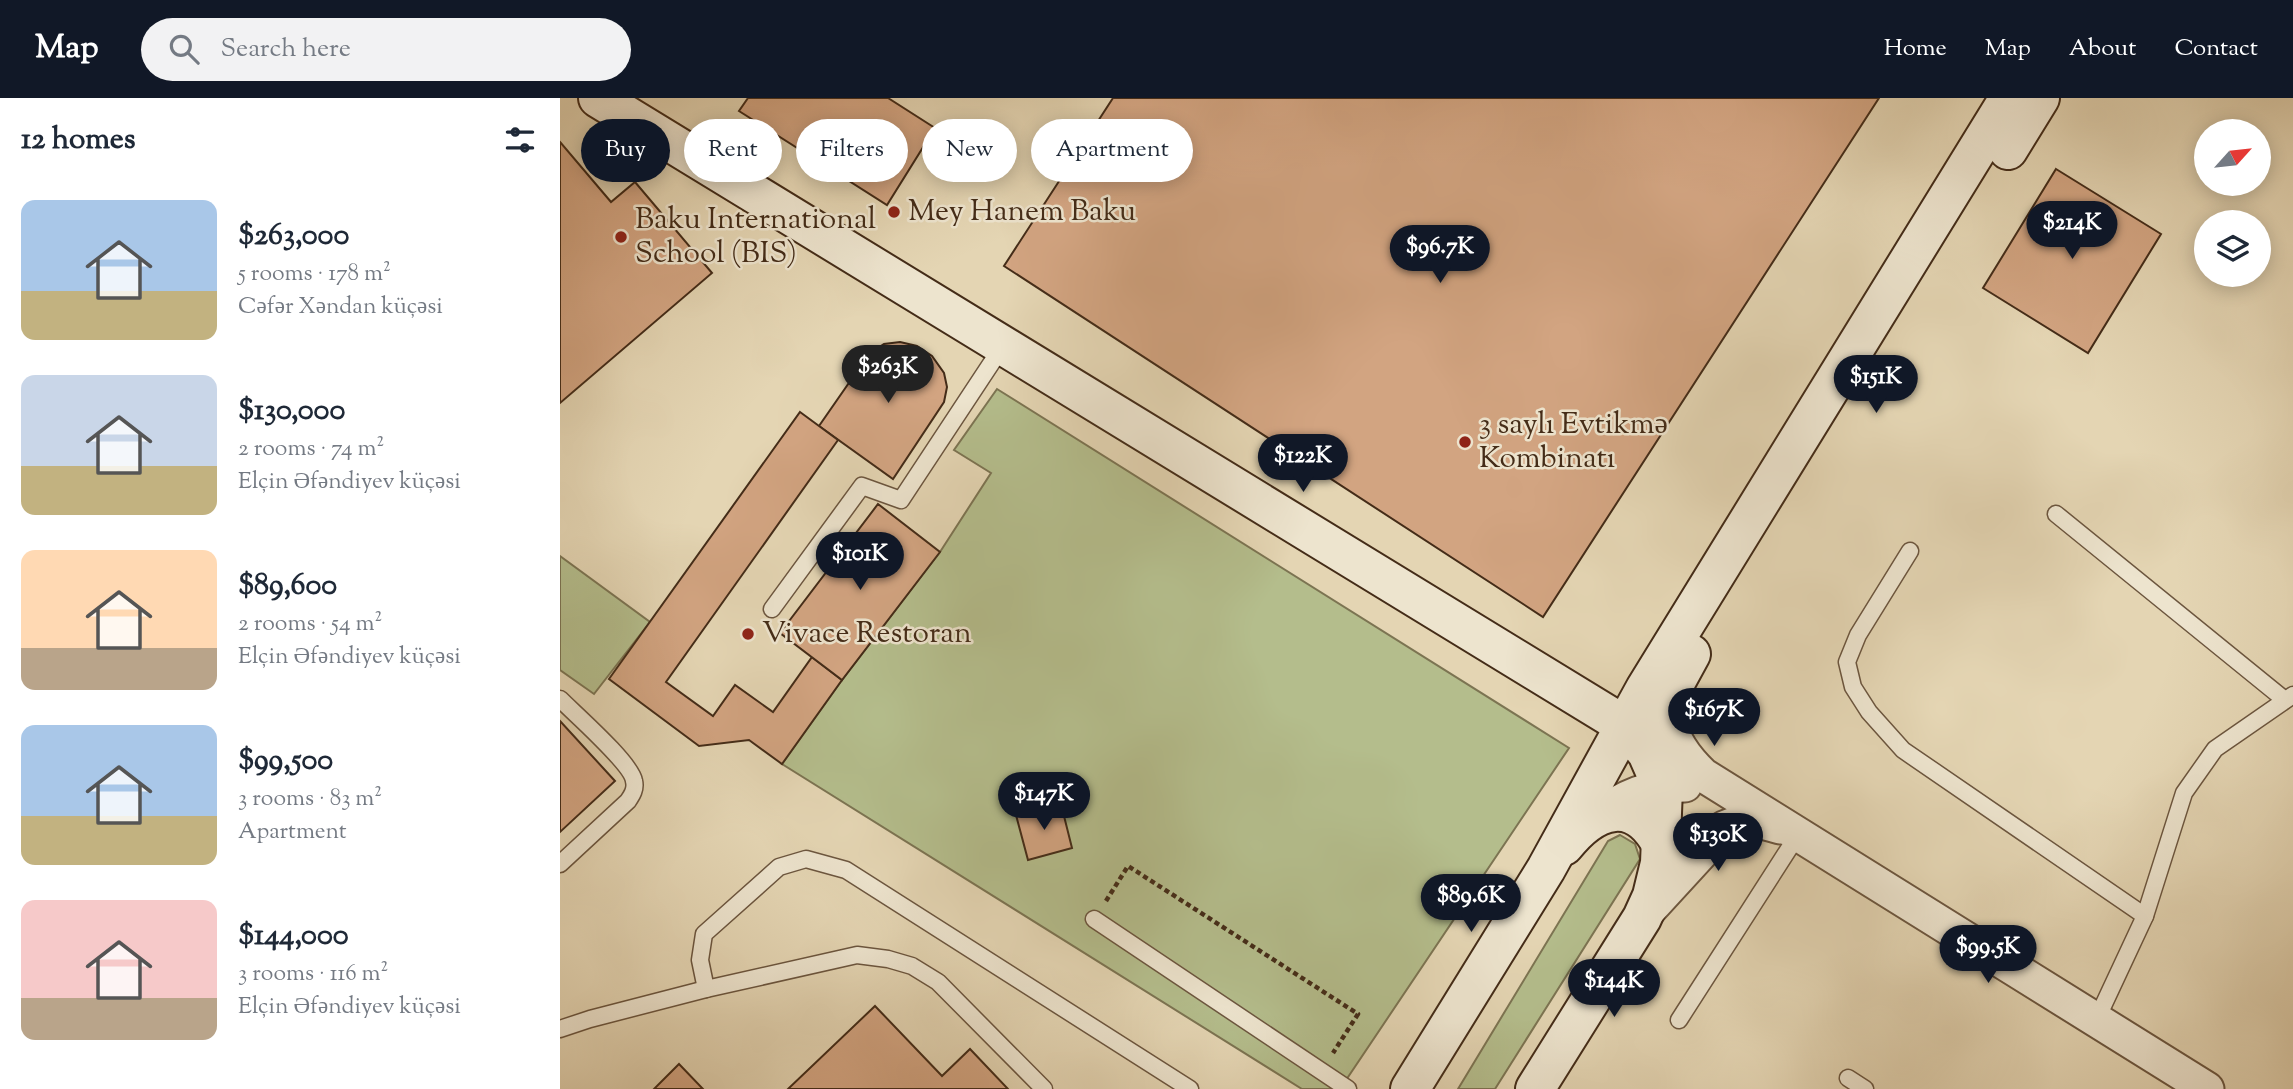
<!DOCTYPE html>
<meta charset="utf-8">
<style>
body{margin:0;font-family:"Sorts Mill Goudy",serif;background:#f2f2f3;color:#1f2937;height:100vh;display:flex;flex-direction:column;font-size:26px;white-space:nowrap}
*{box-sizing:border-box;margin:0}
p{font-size:23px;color:#747a83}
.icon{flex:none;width:38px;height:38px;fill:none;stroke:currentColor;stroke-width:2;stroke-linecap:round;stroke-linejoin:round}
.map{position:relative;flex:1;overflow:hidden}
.sheet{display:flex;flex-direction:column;background:#fff;width:560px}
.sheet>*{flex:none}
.hud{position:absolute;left:21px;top:21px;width:665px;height:63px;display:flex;gap:14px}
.needle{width:46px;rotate:63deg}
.tools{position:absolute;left:1634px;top:21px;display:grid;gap:14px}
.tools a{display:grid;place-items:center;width:77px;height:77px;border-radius:50%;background:#fff;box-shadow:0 4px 18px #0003;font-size:35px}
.price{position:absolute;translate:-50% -60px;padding:0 16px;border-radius:24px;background:#111827;color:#fff;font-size:23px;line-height:46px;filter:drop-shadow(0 2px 4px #0008)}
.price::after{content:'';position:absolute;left:50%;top:42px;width:21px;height:16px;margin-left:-10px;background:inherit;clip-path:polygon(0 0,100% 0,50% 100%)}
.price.current{background:#222;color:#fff}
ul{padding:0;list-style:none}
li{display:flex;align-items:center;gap:21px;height:175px;padding:0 21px}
li span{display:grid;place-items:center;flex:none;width:196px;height:140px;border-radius:14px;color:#555}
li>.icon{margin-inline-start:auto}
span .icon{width:84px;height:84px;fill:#fffc;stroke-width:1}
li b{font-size:30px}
h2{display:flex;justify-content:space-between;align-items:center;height:84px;padding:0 21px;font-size:30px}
.tag{padding:0 24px;border-radius:32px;background:#fff;box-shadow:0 4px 18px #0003;font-size:24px;line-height:63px}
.tag.current{background:#111827;color:#fff}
header{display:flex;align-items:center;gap:42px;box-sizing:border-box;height:98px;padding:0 35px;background:#111827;color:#fff}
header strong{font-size:33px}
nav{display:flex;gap:38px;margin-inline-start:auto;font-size:24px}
.search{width:490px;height:63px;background:#f2f2f3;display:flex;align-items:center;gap:18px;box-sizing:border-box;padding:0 24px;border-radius:38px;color:#747a83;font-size:26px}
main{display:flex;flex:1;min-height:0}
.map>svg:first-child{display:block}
</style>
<header>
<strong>Map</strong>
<div class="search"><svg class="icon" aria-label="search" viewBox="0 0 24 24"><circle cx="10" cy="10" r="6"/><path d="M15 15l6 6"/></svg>Search here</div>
<nav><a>Home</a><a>Map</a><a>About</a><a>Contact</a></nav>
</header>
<main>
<section class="sheet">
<h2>12 homes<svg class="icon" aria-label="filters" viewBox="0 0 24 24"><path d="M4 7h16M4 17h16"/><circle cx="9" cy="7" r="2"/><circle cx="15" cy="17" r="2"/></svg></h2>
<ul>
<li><span style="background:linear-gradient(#a9c7e8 65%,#c2b280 0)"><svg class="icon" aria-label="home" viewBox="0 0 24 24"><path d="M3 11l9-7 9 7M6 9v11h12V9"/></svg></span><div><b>$263,000</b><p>5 rooms · 178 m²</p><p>Cəfər Xəndan küçəsi</p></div></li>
<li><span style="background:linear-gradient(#c9d6e8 65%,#c2b280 0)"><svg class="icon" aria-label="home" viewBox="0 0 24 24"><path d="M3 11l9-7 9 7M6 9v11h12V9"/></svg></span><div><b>$130,000</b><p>2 rooms · 74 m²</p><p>Elçin Əfəndiyev küçəsi</p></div></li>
<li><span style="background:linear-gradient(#ffd9b3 70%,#b9a48a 0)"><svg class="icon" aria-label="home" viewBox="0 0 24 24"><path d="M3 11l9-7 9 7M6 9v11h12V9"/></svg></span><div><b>$89,600</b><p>2 rooms · 54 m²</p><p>Elçin Əfəndiyev küçəsi</p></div></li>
<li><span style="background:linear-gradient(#a9c7e8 65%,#c2b280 0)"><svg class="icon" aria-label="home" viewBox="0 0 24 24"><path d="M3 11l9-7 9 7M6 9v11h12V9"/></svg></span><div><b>$99,500</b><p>3 rooms · 83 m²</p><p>Apartment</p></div></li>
<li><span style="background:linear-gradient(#f6c9c9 70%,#b9a48a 0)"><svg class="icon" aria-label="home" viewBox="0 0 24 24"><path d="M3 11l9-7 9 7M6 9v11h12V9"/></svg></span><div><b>$144,000</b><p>3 rooms · 116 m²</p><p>Elçin Əfəndiyev küçəsi</p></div></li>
</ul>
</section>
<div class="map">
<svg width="1733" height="991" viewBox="0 0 1733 991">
<rect width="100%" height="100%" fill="#e4d5b3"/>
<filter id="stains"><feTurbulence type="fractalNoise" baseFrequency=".00286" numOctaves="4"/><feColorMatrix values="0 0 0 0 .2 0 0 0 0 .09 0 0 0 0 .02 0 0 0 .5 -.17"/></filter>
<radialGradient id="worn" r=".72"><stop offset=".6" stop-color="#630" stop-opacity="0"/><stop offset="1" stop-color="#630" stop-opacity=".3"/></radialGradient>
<g fill="#b4bd8c" stroke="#7c7452" stroke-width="2">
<path d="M437,291L1009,650L780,991H742L222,666L282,582L380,454L431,375L394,352Z"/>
<path d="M0,458L90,524L34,596L0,572Z"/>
<path d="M1060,737L1075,746L1080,761L935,991H898L1048,743Z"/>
</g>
<g fill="#d2a481" stroke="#442c18" stroke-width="2">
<path d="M188,0H328L375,30L327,107L179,13Z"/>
<path d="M553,0H1319L983,519L444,168Z"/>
<path d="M0,44L51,104L75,84L152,175L0,305Z"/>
<path d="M1496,71L1601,136L1528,255L1423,190Z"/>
<path d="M340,244L357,248L372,258L384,275L387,289L384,304L333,381L259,328L309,256L324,246Z"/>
<path d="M240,314L278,342L106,584L153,618L175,587L213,614L252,559L282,582L222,666L189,642L139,648L49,581Z"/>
<path d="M318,406L380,454L282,582L220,535Z"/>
<path d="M0,623L55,683L0,734Z"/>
<path d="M501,706L512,750L468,762L456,717Z"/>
<path d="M315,908L382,978L410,951L448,991H228Z"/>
<path d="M119,966L143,991H94Z"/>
</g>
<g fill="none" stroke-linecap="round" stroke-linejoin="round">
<g stroke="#6c563f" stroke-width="19">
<g id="lane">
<path d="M1496,416L1725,602"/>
<path d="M1350,453L1298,537L1287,564L1293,589L1309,614L1343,652L1585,818"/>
<path d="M212,511L302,388L341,402L444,246"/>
<path d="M0,601C15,616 72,666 74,683C76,691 72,697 68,703L0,766"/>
<path d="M534,821L788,991"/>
<path d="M146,891L140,862L144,836L219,769L246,761L286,772L630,991"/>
<path d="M1119,922L1239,735"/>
<path d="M1536,923L1585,818L1624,695L1655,651L1733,597"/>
<path d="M0,931L30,921L146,891L297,857L328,861L352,868L378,884L484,991"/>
<path d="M1288,980L1305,991"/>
</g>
</g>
<g stroke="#6c563f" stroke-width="37">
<g id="street">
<path d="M1106,616C1113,642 1124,659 1143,677L1647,991"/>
<path d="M1034,721C1060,700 1091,687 1125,687"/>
<path d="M1086,815L1164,730C1187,720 1196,722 1220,729"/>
</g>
</g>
<g stroke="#442c18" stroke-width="42">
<g id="secondary">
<path d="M38,0L1064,627L1087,655L1102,689"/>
<path d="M1448,52L1480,0"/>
<path d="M1004,748C1035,709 1074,697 1101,746"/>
<path d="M850,991L986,771L1085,591L1449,0"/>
<path d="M975,991L1082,820L1092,798L1100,765L1106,616L1113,589L1131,556"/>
</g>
</g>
<path stroke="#442c18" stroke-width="4.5" stroke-dasharray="5 3.5" stroke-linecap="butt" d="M546,803L568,768L798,916L773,955"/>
<use href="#lane" stroke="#ede4ce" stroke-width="16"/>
<use href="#street" stroke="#ede4ce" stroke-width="33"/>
<use href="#secondary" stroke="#ede4ce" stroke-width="38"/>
</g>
<g fill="#8f2418" stroke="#ede4ce" stroke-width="2.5">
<circle cx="334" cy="114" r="7"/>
<circle cx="61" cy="139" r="7"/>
<circle cx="905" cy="344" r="7"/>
<circle cx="188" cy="536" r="7"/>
</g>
<g text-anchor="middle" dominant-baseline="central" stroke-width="5" stroke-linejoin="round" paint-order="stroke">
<g font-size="30" fill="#442c18" stroke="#ede4ce" text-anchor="start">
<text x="348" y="114">Mey Hanem Baku</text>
<text x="75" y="122">Baku International<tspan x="75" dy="34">School (BIS)</tspan></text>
<text x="919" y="327">3 saylı Evtikmə<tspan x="919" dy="34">Kombinatı</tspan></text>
<text x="202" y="536">Vivace Restoran</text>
</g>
</g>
<rect width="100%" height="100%" filter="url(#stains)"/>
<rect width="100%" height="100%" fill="url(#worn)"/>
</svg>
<div class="tools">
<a><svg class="needle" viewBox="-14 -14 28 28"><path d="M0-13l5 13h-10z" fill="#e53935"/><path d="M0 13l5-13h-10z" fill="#747a83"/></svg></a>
<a><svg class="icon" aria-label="layers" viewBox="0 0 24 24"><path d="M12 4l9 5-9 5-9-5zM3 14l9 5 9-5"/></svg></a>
</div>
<b class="price" style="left:1512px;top:163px">$214K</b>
<b class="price" style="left:880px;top:187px">$96.7K</b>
<b class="price current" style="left:328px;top:307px">$263K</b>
<b class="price" style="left:1316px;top:317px">$151K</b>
<b class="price" style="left:743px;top:396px">$122K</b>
<b class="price" style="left:300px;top:494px">$101K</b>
<b class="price" style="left:1154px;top:650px">$167K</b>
<b class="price" style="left:484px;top:734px">$147K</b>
<b class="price" style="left:1158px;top:775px">$130K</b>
<b class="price" style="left:911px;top:836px">$89.6K</b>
<b class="price" style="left:1428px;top:887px">$99.5K</b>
<b class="price" style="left:1054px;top:921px">$144K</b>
<div class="hud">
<a class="tag current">Buy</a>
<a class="tag">Rent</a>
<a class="tag">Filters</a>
<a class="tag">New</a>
<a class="tag">Apartment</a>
</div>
</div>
</main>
